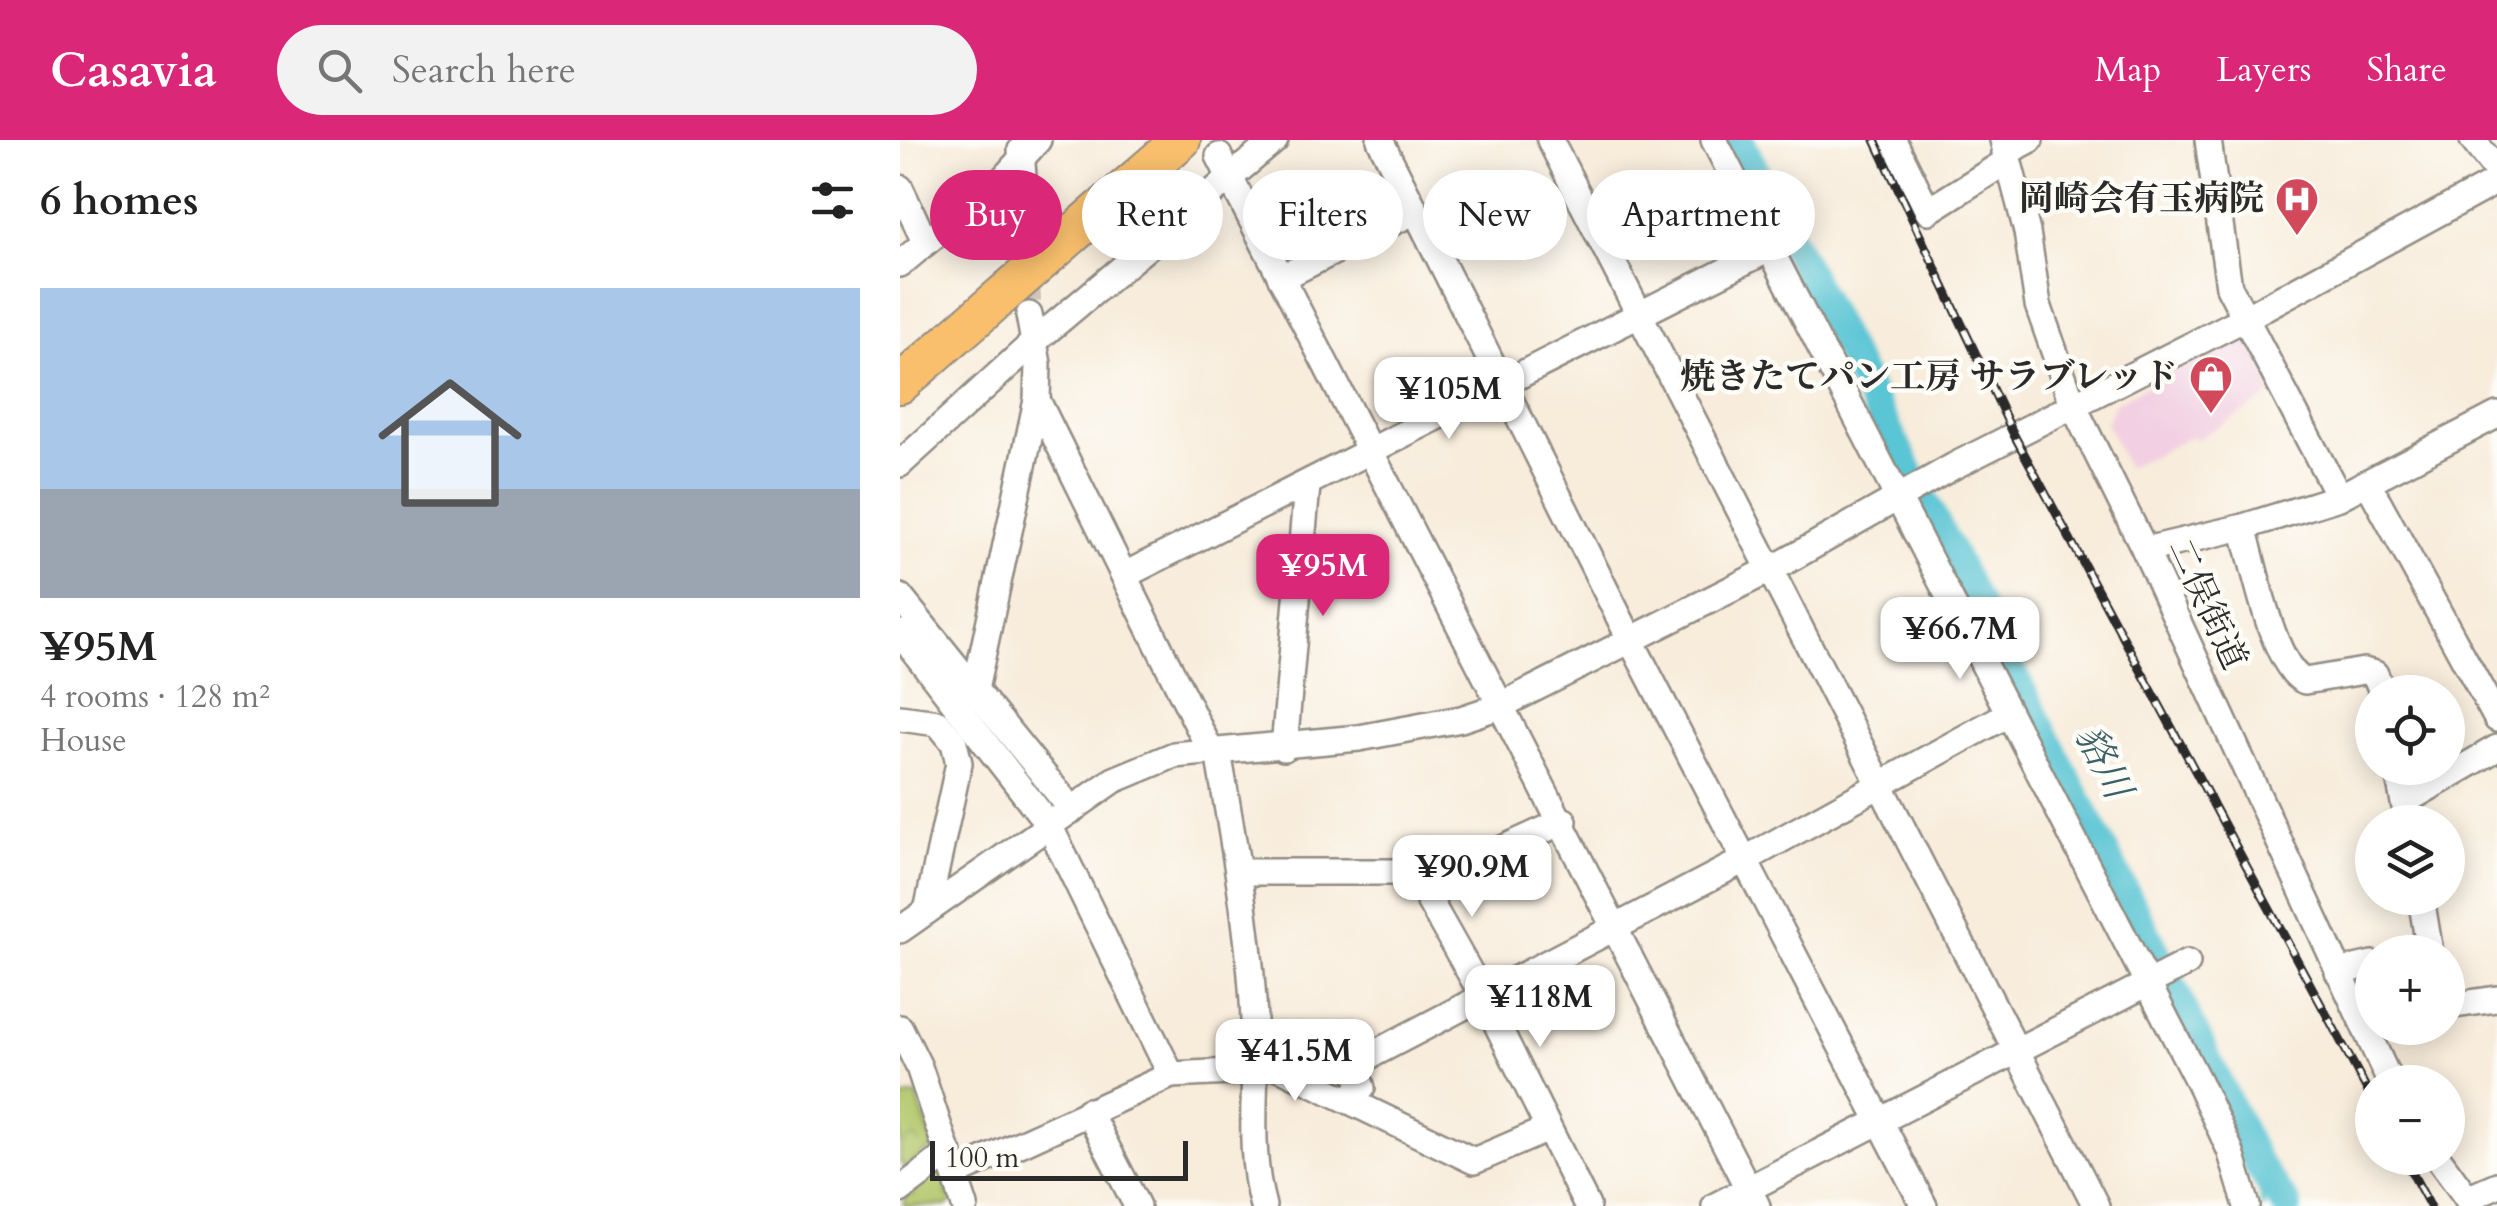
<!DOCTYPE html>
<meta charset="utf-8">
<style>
body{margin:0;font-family:Cardo,"Noto Serif JP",serif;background:#f2f2f2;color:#222;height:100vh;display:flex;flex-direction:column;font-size:38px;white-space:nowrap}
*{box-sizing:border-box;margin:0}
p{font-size:32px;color:#767676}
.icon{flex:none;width:55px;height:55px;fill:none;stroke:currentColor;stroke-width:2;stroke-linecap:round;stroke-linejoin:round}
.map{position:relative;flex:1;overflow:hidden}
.side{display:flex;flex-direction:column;background:#fff;width:900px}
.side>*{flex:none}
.guide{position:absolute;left:30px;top:30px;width:950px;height:90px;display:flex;gap:20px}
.controls{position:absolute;left:1455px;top:535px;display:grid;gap:20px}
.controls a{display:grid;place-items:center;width:110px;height:110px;border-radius:50%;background:#fff;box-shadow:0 5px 25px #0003;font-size:50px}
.scale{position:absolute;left:30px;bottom:25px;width:258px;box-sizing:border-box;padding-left:10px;border:5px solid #2b2b2b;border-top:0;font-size:28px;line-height:35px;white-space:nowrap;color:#2b2b2b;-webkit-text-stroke:8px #fdfcf7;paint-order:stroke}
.price{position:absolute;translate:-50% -85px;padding:0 22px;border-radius:20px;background:#fff;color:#222;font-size:32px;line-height:65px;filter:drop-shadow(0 2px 5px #0008)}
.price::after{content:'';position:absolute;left:50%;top:60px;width:30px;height:22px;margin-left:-15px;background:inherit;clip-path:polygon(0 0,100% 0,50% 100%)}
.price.on{background:#db2777;color:#fff}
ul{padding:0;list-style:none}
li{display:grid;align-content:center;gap:20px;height:530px;padding:0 40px}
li+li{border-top:2px solid #e0e0e0}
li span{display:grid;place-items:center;height:310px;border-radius:0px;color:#555}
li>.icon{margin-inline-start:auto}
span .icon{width:180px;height:180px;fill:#fffc;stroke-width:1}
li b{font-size:42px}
h2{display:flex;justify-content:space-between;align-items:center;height:120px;padding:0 40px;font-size:42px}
.pill{padding:0 35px;border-radius:45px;background:#fff;box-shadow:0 5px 25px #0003;font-size:35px;line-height:90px}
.pill.on{background:#db2777;color:#fff}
header{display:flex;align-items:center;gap:60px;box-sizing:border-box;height:140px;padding:0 50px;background:#db2777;color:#fff}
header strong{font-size:48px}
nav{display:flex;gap:55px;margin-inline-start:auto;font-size:35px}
.search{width:700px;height:90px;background:#f2f2f2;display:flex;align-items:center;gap:25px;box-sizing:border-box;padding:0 35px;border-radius:55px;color:#767676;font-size:38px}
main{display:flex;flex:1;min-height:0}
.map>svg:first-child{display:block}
</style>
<header>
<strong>Casavia</strong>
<div class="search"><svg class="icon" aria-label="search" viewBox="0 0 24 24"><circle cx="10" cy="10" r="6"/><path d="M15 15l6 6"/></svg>Search here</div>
<nav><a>Map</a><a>Layers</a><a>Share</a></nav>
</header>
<main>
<section class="side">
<h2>6 homes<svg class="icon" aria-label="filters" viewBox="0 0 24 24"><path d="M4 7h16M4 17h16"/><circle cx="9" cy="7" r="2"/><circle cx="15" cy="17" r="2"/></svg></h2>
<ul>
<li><span style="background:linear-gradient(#a9c7e8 65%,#9aa5b1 0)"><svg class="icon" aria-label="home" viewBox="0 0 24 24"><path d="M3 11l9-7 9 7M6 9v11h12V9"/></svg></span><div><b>¥95M</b><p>4 rooms · 128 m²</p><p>House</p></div></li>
</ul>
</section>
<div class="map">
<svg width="1597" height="1066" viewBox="0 0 1597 1066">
<defs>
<pattern id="cemetery-stones" width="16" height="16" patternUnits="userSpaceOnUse" patternTransform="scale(2.5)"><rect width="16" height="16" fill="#b3c76b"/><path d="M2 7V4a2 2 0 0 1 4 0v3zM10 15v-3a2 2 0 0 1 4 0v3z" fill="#9aab5d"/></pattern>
<pattern id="park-crowns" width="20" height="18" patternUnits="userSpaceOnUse" patternTransform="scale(2.5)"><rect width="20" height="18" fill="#b3c76b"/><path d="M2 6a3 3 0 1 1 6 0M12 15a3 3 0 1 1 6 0" fill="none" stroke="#9aab5d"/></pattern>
</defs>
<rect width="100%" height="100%" fill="#fdfcf7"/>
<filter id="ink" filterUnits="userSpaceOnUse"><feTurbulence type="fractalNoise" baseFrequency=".01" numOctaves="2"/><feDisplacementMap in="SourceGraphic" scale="20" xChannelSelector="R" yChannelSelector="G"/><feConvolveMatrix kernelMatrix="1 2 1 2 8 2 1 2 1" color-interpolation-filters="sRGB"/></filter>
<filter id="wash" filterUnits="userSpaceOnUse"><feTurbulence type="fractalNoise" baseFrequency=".0048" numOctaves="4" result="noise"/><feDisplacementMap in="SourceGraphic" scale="40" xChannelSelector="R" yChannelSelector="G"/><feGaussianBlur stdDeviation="2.25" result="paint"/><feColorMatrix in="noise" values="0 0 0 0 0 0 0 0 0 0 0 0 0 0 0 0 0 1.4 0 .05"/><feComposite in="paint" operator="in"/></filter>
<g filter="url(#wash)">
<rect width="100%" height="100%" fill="#f8ecdb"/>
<path fill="#f2cfe2" d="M1340,196L1349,199L1376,253L1295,300L1292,296L1227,328L1206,283L1215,263Z"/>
<path fill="url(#cemetery-stones)" stroke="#6f794b" stroke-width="2.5" d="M44,1028L53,1061L48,1066H4L6,1050Z"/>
<path fill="url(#park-crowns)" stroke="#6f794b" stroke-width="2.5" d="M17,955L34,1007L5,1028L0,1022V958Z"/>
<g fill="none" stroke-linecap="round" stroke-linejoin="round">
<path stroke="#5ac5d4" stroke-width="5" d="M1357,1024L1363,1066"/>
<path stroke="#5ac5d4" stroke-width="30" d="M839,0L1255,811L1357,1024L1387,1066"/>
</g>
</g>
<g filter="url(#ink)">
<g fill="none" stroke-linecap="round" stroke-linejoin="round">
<path stroke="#cfc5b8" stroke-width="25" stroke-dasharray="25 12" stroke-linecap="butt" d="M125,63L129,175"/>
<g stroke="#928c83" stroke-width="30">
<g id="minor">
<path d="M480,0L730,499L1024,1066"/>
<path d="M650,0L1196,1066"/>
<path d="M814,0L1299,943L1330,1010L1347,1066"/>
<path d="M993,0L1028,71L1107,21"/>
<path d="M1103,0L1127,92L1138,165L1173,265L1245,410L1490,942"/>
<path d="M1308,0L1329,147L1439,357"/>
<path d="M1573,0L1597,31"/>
<path d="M121,10L125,63"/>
<path d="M1105,13L1130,0"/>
<path d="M319,16L857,1066"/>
<path d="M0,48L25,102"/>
<path d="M0,124L104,38L138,0"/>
<path d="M381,138L515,71"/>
<path d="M137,260L311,612"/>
<path d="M0,324L135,201L375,0"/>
<path d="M1468,343L1597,579"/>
<path d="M1343,387C1353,420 1373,529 1405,541L1464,531L1475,534L1482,552"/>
<path d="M1245,410L1343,387L1439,357L1597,275"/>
<path d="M225,435L871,108"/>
<path d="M0,457L172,670"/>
<path d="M0,493L149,685L271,935"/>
<path d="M75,550L137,260L138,224L129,175"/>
<path d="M0,578L38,583L54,603L59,623L27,771"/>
<path d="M384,608L407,346"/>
<path d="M318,612C335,711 354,812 355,912C355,963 349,1015 363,1066"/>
<path d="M1497,628L1508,682"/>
<path d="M1504,662L1597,608"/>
<path d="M339,732H513L571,723L664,681"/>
<path d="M513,732L583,856L687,1066"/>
<path d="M1521,758L1530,812"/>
<path d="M0,790L214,640L274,615L459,598L561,579L600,566L883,423L1054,326L1345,178L1597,41"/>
<path d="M1438,832L1472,824"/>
<path d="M1548,866L1597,859"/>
<path d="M0,888L19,927L65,1066"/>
<path d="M354,924L377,926L574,1021L648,989"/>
<path d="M449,958L462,948L454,924L846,719L1108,574"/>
<path d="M188,971L237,1066"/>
<path d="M1538,1018L1573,1066"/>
<path d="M56,1033L271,935L352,931"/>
<path d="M0,1050L49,1013"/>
<path d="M1567,1058L1597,1045"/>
<path d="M815,1066L1287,823"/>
</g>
</g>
<g stroke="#928c83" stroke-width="42">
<path id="highway" d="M0,244L281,0"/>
</g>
<use href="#minor" stroke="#fff" stroke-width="25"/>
<use href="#highway" stroke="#f9bf6d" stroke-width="38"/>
<g stroke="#2b2b2b" stroke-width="9">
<g id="rail">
<path d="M975,0L1114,295L1472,959"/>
<path d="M1504,1018L1530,1066"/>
</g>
</g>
<use href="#rail" stroke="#fdfcf7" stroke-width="5" stroke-dasharray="15" stroke-linecap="butt"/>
</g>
</g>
<defs>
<g id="hospital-pin" transform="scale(2.25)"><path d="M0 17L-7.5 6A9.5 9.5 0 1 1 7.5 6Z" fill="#d1495b" stroke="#fdfcf7"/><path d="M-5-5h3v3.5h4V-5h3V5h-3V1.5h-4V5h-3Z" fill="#fff"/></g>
<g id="shop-pin" transform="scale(2.25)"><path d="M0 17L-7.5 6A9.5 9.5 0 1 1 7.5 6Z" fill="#d1495b" stroke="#fdfcf7"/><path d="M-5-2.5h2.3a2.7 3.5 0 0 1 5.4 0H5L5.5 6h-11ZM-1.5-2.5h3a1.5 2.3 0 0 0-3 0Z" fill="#fff"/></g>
</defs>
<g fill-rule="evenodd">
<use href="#hospital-pin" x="1397" y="59"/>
<use href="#shop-pin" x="1311" y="237"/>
</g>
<g text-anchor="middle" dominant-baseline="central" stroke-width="9" stroke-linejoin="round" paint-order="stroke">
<g font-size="35" font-weight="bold" fill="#2b2b2b" stroke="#fdfcf7" text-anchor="end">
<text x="1364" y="59">岡崎会有玉病院</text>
<text x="1278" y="237">焼きたてパン工房 サラブレッド</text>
</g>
<g font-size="35" fill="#2b2b2b" stroke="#fdfcf7">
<text transform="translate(1307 464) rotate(65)">二俣街道</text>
</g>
<g font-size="38" font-style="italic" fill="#3b6166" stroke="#fdfcf7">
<text transform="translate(1203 622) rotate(63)">貉川</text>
</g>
</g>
</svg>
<div class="controls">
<a><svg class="icon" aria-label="locate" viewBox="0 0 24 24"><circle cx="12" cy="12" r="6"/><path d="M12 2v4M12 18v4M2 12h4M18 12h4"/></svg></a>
<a><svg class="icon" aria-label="layers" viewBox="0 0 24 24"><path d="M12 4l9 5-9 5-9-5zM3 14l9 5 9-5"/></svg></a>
<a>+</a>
<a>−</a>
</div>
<div class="scale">100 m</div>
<b class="price" style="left:549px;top:302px">¥105M</b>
<b class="price on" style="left:423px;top:479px">¥95M</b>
<b class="price" style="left:1060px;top:542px">¥66.7M</b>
<b class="price" style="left:572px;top:780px">¥90.9M</b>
<b class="price" style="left:640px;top:910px">¥118M</b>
<b class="price" style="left:395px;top:964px">¥41.5M</b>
<div class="guide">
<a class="pill on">Buy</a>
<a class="pill">Rent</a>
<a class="pill">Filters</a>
<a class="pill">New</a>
<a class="pill">Apartment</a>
</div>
</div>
</main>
